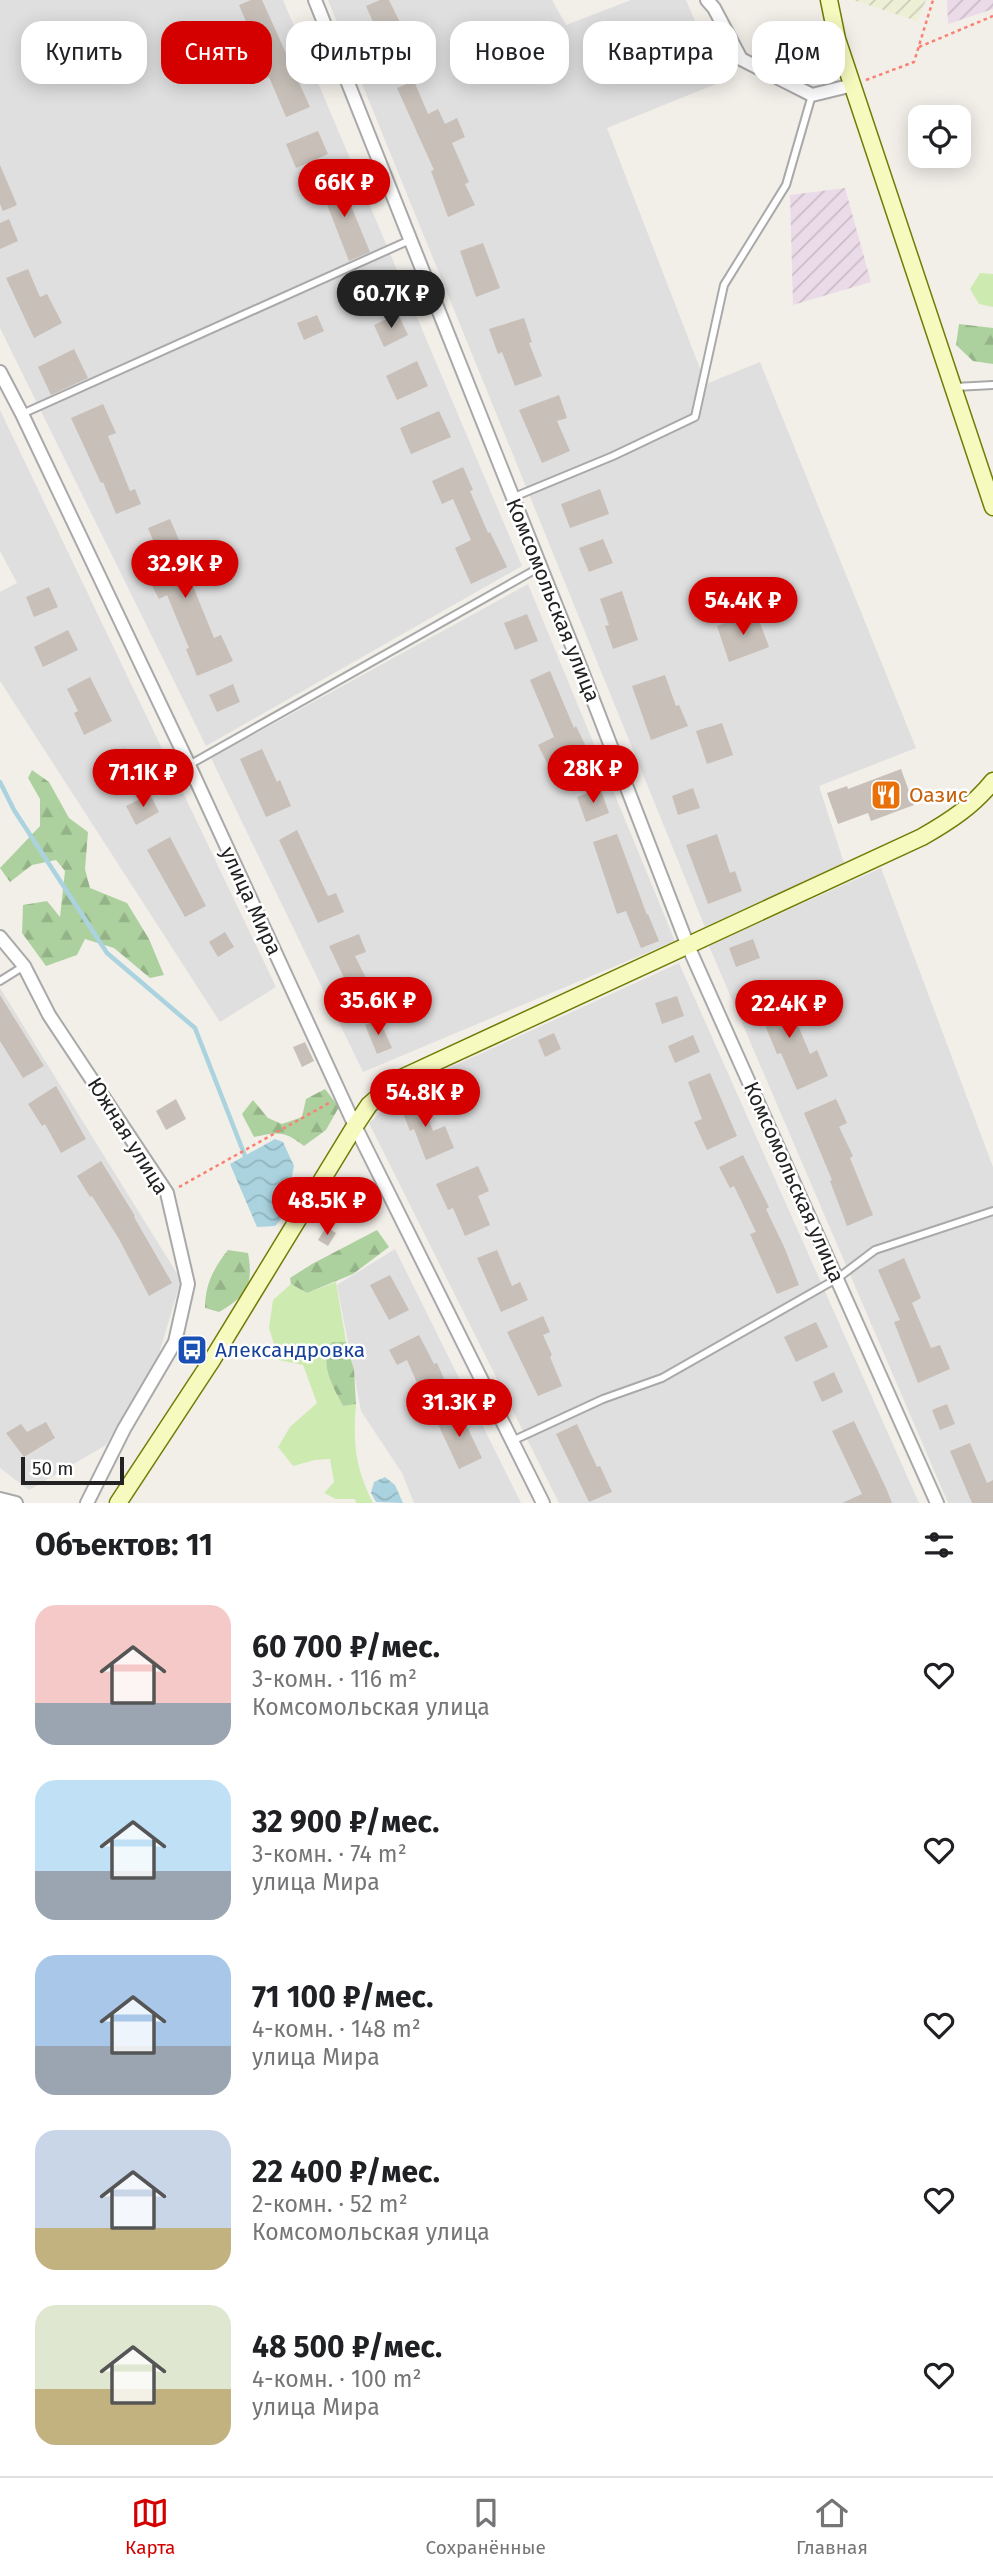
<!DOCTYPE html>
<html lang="ru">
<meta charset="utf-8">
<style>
body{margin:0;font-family:"Fira Sans",sans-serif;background:#f6f6f6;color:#202124;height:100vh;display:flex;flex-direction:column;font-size:26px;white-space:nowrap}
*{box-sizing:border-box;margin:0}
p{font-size:23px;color:#757577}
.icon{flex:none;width:38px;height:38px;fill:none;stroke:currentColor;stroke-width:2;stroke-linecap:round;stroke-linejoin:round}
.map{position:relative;height:1503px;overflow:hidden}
.panel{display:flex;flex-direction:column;background:#fff;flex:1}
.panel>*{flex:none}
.banner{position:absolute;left:21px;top:21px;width:952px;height:63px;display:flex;gap:14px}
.fabs{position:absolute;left:908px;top:105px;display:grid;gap:14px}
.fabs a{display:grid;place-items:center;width:63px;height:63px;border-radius:14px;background:#fff;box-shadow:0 4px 18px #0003;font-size:35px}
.scale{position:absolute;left:21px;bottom:18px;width:103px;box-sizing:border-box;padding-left:7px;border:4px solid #222;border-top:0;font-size:19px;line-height:24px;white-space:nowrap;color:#222;-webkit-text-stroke:5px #fff;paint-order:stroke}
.price{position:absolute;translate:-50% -60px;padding:0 16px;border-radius:24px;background:#d40000;color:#fff;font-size:23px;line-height:46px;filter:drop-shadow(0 2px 4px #0008)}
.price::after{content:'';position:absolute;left:50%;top:42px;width:21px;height:16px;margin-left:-10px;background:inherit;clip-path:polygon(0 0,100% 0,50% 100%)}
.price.selected{background:#222;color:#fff}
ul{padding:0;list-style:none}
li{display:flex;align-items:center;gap:21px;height:175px;padding:0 35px}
li span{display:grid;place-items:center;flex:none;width:196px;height:140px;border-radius:21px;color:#555}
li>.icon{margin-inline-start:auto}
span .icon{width:84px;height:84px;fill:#fffc;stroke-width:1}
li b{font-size:30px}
h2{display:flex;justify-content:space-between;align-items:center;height:84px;padding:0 35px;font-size:30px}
.chip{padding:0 24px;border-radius:21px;background:#fff;box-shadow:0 4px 18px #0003;font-size:24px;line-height:63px}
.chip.selected{background:#d40000;color:#fff}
.menu{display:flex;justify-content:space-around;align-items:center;height:98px;border-top:2px solid #e0e0e0;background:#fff;font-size:19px;color:#757577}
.menu a{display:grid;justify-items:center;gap:4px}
.menu .selected{color:#d40000}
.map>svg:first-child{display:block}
</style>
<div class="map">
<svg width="993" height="1503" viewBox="0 0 993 1503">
<defs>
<pattern id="industrial-furrows" width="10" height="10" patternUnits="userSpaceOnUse" patternTransform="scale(1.75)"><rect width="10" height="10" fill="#ebdbe8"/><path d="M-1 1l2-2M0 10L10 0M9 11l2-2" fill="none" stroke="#c9bcc7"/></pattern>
<pattern id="farmland-furrows" width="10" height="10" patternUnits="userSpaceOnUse" patternTransform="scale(1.75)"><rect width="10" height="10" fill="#eef0d5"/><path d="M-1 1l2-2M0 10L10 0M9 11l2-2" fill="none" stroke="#ccceb7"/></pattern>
<pattern id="forest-firs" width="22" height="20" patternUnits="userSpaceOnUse" patternTransform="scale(1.75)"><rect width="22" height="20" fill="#add19e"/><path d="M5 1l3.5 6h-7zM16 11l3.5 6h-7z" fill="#95b388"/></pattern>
<pattern id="water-waves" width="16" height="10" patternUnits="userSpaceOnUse" patternTransform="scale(1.75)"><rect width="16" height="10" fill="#aad3df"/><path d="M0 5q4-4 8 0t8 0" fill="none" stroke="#92b5bf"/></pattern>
</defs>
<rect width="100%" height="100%" fill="#f2efe9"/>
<g fill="#e0dfdf">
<path d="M0,0H283L522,566L206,746L0,328Z"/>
<path d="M328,0H552L566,25L631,0H686L721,82L607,128L706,384L760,362L916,748L819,786L844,863L705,927Z"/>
<path d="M0,410L276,987L220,1022L0,681V592L17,583L0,551Z"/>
<path d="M528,584L675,941L363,1072L211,758Z"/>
<path d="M881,868L993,1167V1503H948L709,946Z"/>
<path d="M679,963L919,1503H559L369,1123L410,1086Z"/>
<path d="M0,988L181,1280L158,1357L106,1445L29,1490L0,1468Z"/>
<path d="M395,1249L521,1503H414L402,1473L361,1411L337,1285Z"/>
</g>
<g fill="url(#industrial-furrows)">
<path d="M947,0H993V9L948,24Z"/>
<path d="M845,188L871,282L793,305L790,195Z"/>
</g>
<path fill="url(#farmland-furrows)" d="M853,0H926L917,21Z"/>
<g fill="#cdebb0">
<path d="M980,273L993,274V307L979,304L970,289Z"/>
<path d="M336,1282L346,1342H332C318,1364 333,1386 343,1406L356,1404C353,1443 355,1467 373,1503H356L355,1499H336L324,1493L334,1482L330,1459L315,1460L293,1466L278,1447L290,1427L317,1403L303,1365L279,1360L269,1328L273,1300L291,1284L307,1293Z"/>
</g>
<g fill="url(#forest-firs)">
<path d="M959,324L993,328V364L973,361L956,345Z"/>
<path d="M32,770L49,782L69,818L88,832L85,869L90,888L127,903L149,939L164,975L150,978L114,948L85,939L77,955L46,966L22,933L23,905L47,901L60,917L65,871L56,860L32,865L10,882L0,868L40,826V799L28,778Z"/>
<path d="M325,1089L339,1107L326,1130L304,1146C284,1130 278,1132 254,1137L242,1114L253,1100L268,1118L282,1124L302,1117L306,1099Z"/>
<path d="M377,1230L389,1247L353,1274L307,1293L291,1284L290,1278L312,1264Z"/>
<path d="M228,1250L248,1253C254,1285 246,1296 219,1312L205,1308C205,1285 213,1269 228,1250Z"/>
<path d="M332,1342H346L354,1370L356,1404L343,1406C333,1386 318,1364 332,1342Z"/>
</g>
<g fill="url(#water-waves)">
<path d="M275,1139L283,1142L294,1166L285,1215L275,1226L257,1227L230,1164Z"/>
<path d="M385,1477L395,1485L403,1503L376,1502L371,1493L374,1482Z"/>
</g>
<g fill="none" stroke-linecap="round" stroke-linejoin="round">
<path stroke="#aad3df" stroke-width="4.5" d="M0,782L14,810L107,953L195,1028L245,1156"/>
</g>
<g fill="#c7bfb8">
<path d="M251,0H262L310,107L286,117L269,77L257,82L248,60L255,57L250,45L255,43L239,5Z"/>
<path d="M380,0H389L413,49L390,60L366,6Z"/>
<path d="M688,44L697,66L675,75L666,52Z"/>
<path d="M414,81L428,114L438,109L445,124L457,118L465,137L452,143L469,182L465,184L475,205L448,217L431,171L434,170L397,88Z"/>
<path d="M318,131L328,154L296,168L286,144Z"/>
<path d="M0,165L17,205L3,211L0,204Z"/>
<path d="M339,177L370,252L349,261L319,184Z"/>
<path d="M9,219L18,241L0,249V223Z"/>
<path d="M483,243L500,288L476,297L460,251Z"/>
<path d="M28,269L40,297L47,294L62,323L34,338L6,278Z"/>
<path d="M398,314L408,335L384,347L374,325Z"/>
<path d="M317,315L324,331L304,340L297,323Z"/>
<path d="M524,318L532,342L529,343L542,376L515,386L502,352L498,354L489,329Z"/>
<path d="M74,349L88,378L51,395L38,367Z"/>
<path d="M417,361L428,386L397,400L386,376Z"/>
<path d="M559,395L567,418L557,421L570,451L542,463L519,410Z"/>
<path d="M103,404L116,433L108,436L130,491L135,489L141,504L116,514L103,482L101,483L71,418Z"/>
<path d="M439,411L451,437L411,454L400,428Z"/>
<path d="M463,467L473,490L470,491L488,533L490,532L507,567L471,584L455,548L471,540L453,499L442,504L432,481Z"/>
<path d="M600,489L609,514L570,528L561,504Z"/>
<path d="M170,519L197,582L192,584L214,638L221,635L233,661L197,676L186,649L189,648L167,595L159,599L143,569L162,562L148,528Z"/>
<path d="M603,539L613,563L589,572L579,548Z"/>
<path d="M49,587L58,607L34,617L26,597Z"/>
<path d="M622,591L638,640L613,649L605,626L609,625L600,599Z"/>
<path d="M756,612L769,647L729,662L717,626Z"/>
<path d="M527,614L538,641L515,650L504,623Z"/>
<path d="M68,630L78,650L43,667L34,647Z"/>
<path d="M550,671L574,728L576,726L592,759L554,777L538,745L554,737L530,680Z"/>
<path d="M665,675L676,706L679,705L688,726L651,740L632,686Z"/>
<path d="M90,677L112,721L84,735L74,713L78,711L67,689Z"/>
<path d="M233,684L240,702L217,712L209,695Z"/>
<path d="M722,723L733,755L707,764L696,731Z"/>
<path d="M125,748L134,766L112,778L103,760Z"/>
<path d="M262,749L277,782L280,780L291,806L266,817L240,759Z"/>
<path d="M901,769L914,805L871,821L868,813L838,824L827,793L847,786L848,789Z"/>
<path d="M600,788L609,813L586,822L577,797Z"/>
<path d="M693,788L700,808L678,815L672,796Z"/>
<path d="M150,794L159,812L136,825L126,806Z"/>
<path d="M297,830L328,896L336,893L344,912L318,923L279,840Z"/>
<path d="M617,834L647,915L648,914L659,941L641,948L626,911L617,914L593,842Z"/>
<path d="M717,834L730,873L735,871L742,891L708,904L686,845Z"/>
<path d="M170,837L206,906L185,917L147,850Z"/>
<path d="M225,932L234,947L218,957L209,942Z"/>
<path d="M359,934L366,952L355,956L371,988L353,997L329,946Z"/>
<path d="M753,939L760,958L736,967L729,948Z"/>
<path d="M770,980L788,1021L795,1018L810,1054L817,1050L828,1076L797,1090L781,1053L777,1054L762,1018L759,1020L755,1010L763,1007L755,987Z"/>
<path d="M0,995L44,1066L23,1078L0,1041Z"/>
<path d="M677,996L684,1016L662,1024L655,1003Z"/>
<path d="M379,1019L392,1048L377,1054L365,1025Z"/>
<path d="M554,1033L561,1049L545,1057L538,1040Z"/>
<path d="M693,1035L700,1052L675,1063L668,1046Z"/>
<path d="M305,1042L314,1061L302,1067L293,1047Z"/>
<path d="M710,1073L737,1136L707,1150L694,1122L702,1119L688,1082Z"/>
<path d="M56,1086L86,1139L61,1153L45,1124L42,1126L28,1104Z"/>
<path d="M419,1095L433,1131L445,1126L454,1148L426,1160L414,1129L410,1131L399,1103Z"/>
<path d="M176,1099L186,1119L166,1130L156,1111Z"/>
<path d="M836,1099L847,1123L839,1127L853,1156L850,1158L873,1215L847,1226L830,1181L832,1180L804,1113Z"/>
<path d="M743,1155L769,1207L766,1209L785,1249L799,1285L777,1294L750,1234L756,1232L734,1186L730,1188L719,1167Z"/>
<path d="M101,1161L135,1216L134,1217L172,1283L149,1296L119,1239L92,1196L90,1197L77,1176Z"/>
<path d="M478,1166L489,1191L478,1196L490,1225L465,1236L453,1208L448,1210L436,1184Z"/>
<path d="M354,1180L366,1188L353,1209L341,1202Z"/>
<path d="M326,1227L336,1233L328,1246L318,1240Z"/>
<path d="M497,1250L512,1286L520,1282L528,1300L501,1312L477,1258Z"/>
<path d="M904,1258L921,1298L912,1303L931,1348L940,1345L950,1369L918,1383L894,1322L900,1320L878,1270Z"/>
<path d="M390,1275L409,1310L389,1320L370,1285Z"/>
<path d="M543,1316L550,1332L543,1335L552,1355L550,1357L562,1386L538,1396L507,1332Z"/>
<path d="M816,1322L828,1347L796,1362L784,1337Z"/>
<path d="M419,1335L434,1364L437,1363L446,1383L422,1394L407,1360L397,1365L389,1350Z"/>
<path d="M834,1372L843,1392L822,1402L813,1382Z"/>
<path d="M947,1404L955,1424L940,1430L932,1410Z"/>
<path d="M459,1410L482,1458L459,1469L436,1420Z"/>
<path d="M854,1421L886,1488L892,1503H842L862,1494L832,1431Z"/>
<path d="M46,1422L55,1438L24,1457L6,1433L21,1424L27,1432Z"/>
<path d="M577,1424L597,1467L600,1466L612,1492L589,1502L556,1434Z"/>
<path d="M970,1443L987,1483L993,1480V1503H972L950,1451Z"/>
</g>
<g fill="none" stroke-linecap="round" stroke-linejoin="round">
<g stroke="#a9a9a9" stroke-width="10">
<g id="service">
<path d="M955,387L993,385"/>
<path d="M22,414L410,240"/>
<path d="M514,497L613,456L695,417L724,285L786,185L812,95"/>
<path d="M189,765L540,567"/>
<path d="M0,981L24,966"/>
<path d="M512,1441L603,1399L662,1378L838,1278L875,1250L993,1211"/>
</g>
</g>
<g stroke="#a9a9a9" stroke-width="16">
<g id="minor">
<path d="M315,0L580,666L688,946L937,1503"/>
<path d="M707,0L714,8L741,59L812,95L853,85"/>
<path d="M0,372L22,414L189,765L355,1126L543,1503"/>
<path d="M0,937L24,966L49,1015L167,1193L188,1284L175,1342L124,1429L87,1503"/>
<path d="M0,1499L16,1503"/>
</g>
</g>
<g stroke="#707d05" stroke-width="19">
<g id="secondary">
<path d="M829,0L837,39L993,507"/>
<path d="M118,1503L212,1360L355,1126L369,1105L397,1080L922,837C950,821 973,806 993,781"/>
</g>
</g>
<g stroke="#fa8072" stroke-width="2.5" stroke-dasharray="3.5 3.5" stroke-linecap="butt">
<path d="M919,47L993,16"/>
<path d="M866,80L914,62L933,0"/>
<path d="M179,1187L329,1103"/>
</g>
<use href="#service" stroke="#fff" stroke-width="6"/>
<use href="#minor" stroke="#fff" stroke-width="12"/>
<use href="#secondary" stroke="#f7fabf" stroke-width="16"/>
</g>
<defs>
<g id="restaurant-square" transform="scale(1.575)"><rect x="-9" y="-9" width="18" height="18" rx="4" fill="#e8710a" stroke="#fff"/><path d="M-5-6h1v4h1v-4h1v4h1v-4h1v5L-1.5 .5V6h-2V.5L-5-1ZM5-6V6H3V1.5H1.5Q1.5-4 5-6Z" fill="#fff"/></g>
<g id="bus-square" transform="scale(1.575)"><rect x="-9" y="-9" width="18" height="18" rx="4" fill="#1a4fb4" stroke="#fff"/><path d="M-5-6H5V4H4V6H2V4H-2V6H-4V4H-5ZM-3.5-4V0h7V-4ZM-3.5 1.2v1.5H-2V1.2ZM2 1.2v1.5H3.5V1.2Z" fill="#fff"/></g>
</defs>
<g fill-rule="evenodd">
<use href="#restaurant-square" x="886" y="795"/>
<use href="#bus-square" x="192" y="1350"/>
</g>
<g text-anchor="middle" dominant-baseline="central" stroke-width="5" stroke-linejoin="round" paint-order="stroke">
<g font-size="21" fill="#222" stroke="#fff">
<text transform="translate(553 600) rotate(68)">Комсомольская улица</text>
<text transform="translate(251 901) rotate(65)">улица Мира</text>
<text transform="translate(128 1136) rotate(58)">Южная улица</text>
<text transform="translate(794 1182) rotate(66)">Комсомольская улица</text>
</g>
<g font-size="21" fill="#c56008" stroke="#fff" text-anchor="start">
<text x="909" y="795">Оазис</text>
</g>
<g font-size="21" fill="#164399" stroke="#fff" text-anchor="start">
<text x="215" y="1350">Александровка</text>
</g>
</g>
</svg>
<div class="fabs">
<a><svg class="icon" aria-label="locate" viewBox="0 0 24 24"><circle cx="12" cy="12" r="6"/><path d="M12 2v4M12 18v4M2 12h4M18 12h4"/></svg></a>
</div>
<div class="scale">50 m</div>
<b class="price" style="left:344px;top:219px">66K ₽</b>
<b class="price selected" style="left:391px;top:330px">60.7K ₽</b>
<b class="price" style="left:185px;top:600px">32.9K ₽</b>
<b class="price" style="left:743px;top:637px">54.4K ₽</b>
<b class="price" style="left:593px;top:805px">28K ₽</b>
<b class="price" style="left:143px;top:809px">71.1K ₽</b>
<b class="price" style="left:378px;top:1037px">35.6K ₽</b>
<b class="price" style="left:789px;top:1040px">22.4K ₽</b>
<b class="price" style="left:425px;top:1129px">54.8K ₽</b>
<b class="price" style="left:327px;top:1237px">48.5K ₽</b>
<b class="price" style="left:459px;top:1439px">31.3K ₽</b>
<div class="banner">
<a class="chip">Купить</a>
<a class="chip selected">Снять</a>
<a class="chip">Фильтры</a>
<a class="chip">Новое</a>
<a class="chip">Квартира</a>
<a class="chip">Дом</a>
</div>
</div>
<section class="panel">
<h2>Объектов: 11<svg class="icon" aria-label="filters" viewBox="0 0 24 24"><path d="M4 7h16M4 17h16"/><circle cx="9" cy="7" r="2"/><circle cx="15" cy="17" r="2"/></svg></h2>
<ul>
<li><span style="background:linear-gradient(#f6c9c9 70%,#9aa5b1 0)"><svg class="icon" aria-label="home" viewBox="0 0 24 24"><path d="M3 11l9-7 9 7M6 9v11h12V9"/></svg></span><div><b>60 700 ₽/мес.</b><p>3-комн. · 116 m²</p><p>Комсомольская улица</p></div><svg class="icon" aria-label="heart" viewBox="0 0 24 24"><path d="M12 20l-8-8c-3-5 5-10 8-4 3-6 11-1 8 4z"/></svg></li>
<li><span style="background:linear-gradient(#bfe0f5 65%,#9aa5b1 0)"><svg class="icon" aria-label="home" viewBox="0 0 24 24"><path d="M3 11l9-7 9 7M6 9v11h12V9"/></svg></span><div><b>32 900 ₽/мес.</b><p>3-комн. · 74 m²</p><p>улица Мира</p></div><svg class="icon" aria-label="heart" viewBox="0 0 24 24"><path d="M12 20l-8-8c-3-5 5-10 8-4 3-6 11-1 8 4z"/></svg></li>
<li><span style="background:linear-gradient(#a9c7e8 65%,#9aa5b1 0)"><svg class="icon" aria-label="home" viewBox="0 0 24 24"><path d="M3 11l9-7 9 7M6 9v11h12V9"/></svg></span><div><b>71 100 ₽/мес.</b><p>4-комн. · 148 m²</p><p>улица Мира</p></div><svg class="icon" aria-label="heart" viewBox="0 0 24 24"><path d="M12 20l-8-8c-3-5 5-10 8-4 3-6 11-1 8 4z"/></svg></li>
<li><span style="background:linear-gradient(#c9d6e8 70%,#c2b280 0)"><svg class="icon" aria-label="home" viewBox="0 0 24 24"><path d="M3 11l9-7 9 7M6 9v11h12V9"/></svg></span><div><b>22 400 ₽/мес.</b><p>2-комн. · 52 m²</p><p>Комсомольская улица</p></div><svg class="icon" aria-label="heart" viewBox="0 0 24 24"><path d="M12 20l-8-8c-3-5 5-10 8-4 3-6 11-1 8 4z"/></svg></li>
<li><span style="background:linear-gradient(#dfe7d0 60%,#c2b280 0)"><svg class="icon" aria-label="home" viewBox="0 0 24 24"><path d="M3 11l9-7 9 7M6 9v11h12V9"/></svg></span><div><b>48 500 ₽/мес.</b><p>4-комн. · 100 m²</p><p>улица Мира</p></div><svg class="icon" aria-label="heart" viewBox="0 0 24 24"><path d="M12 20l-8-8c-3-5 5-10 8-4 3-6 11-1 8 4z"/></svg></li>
</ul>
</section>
<nav class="menu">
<a class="selected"><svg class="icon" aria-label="map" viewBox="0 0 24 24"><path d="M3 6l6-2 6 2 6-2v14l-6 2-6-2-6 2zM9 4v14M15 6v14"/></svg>Карта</a>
<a><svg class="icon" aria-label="saved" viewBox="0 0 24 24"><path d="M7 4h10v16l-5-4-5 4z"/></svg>Сохранённые</a>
<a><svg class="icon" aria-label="home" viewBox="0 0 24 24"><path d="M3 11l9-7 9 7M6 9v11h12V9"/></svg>Главная</a>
</nav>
